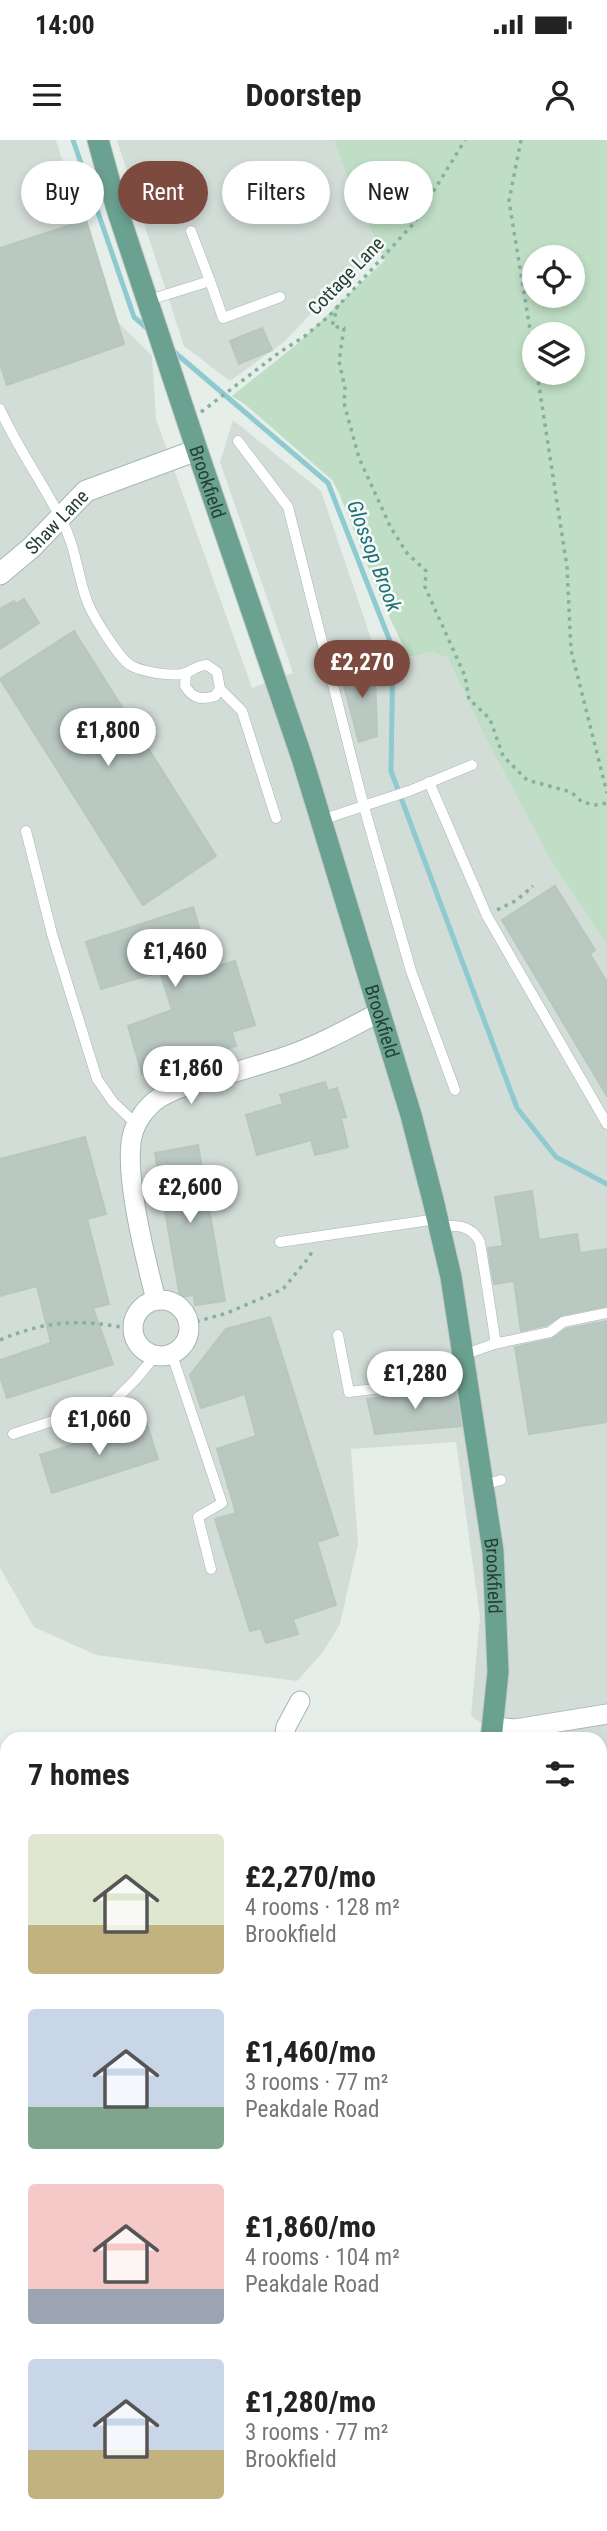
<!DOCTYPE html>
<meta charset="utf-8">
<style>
body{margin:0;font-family:"Roboto Condensed",sans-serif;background:#f6f6f6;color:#222;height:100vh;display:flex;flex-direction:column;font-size:26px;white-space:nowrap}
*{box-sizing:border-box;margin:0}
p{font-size:23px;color:#767676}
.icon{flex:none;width:38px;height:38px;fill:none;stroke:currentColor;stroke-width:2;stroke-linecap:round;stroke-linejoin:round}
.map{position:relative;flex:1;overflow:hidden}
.side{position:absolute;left:0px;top:1592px;width:607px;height:800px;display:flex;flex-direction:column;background:#fff;border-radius:21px 21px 0 0;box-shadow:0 4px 10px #0003}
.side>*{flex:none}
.banner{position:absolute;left:21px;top:21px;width:565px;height:63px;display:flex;gap:14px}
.fabs{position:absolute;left:522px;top:105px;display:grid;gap:14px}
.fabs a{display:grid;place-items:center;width:63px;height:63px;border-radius:50%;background:#fff;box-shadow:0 4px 10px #0003;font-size:35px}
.price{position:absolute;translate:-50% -60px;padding:0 16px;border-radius:24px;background:#fff;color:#222;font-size:23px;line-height:46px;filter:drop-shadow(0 2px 4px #0008)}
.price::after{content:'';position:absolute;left:50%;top:42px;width:21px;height:16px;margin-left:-10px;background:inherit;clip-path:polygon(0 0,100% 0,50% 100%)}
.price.on{background:#7d4a3f;color:#fff}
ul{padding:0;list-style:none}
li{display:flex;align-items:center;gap:21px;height:175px;padding:0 28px}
li span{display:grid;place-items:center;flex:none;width:196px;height:140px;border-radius:7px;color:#555}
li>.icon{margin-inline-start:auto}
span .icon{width:84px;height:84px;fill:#fffc;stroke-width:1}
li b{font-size:30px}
h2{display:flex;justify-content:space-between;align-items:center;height:84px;padding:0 28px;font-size:30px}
.pill{padding:0 24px;border-radius:32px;background:#fff;box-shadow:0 4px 10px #0003;font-size:24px;line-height:63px}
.pill.on{background:#7d4a3f;color:#fff}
.status{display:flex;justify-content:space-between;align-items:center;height:49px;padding:0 35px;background:#fff;direction:ltr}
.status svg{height:19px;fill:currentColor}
header{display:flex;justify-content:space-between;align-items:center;height:91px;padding:0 28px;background:#fff;font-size:32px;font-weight:700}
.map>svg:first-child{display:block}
</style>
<div class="status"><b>14:00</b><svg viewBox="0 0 49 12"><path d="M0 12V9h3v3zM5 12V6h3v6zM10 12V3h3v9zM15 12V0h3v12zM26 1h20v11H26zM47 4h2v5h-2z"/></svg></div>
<header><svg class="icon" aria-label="menu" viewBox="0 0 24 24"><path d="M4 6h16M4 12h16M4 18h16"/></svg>Doorstep<svg class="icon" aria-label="person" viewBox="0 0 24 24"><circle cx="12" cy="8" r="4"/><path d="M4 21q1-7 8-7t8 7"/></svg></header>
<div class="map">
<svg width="607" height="2391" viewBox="0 0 607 2391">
<rect width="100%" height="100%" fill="#e5eee9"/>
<g fill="#d3ddd8">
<path d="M0,0H56L109,173L152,216L156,279L252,548L293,533L220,322L233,280L321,351L375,510L408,517L433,512L448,518L482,591L552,723L607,804V1669L600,1674V1600L503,1599L471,1576L480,1477L456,1302L351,1309L358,1404L340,1484L323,1512L297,1541L96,1515L34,1487L0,1428Z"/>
<path d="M117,0H334L351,48L377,104L284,202L230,241L184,206Z"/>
</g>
<g fill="#bfdec5" fill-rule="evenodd">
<path d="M334,0H607V804L552,723L482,591L448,518L433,512L408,517L379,454L339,353L332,340L246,265L232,256L297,204L385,120L351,48ZM534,117H572V156H534ZM534,194H572V233H534Z"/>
<path d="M131,2385H241L238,2391H131Z"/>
</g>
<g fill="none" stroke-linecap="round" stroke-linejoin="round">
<g stroke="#8fcad0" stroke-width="5">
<path d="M73,0L134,177L149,190"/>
<path d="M172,210L328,343L393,509L391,631L517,968L556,1017L607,1044"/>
</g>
</g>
<g fill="#bac8c2" stroke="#b7c7bf" stroke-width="2">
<path d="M86,80L124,204L7,245L0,224V108Z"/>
<path d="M262,188L272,210L239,224L230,201Z"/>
<path d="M24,459L39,483L0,509V469L14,461L16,464Z"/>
<path d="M74,491L216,716L143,765L0,539Z"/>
<path d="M365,522L367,533L375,531L377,596L359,602L340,531Z"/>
<path d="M555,746L595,810L590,814L607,842V956L502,780Z"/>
<path d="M193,767L211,828L235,821L255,885L232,892L236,906L142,934L128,886L172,870L160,832L101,849L86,802Z"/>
<path d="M325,942L328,951L337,948L346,977L341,978L348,1007L315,1015L311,1000L257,1015L246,975L283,964L280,955Z"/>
<path d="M85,997L106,1074L87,1079L109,1164L93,1168L113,1224L7,1258L0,1236V1220L51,1203L37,1146L0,1156V1019Z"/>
<path d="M198,1005L225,1161L195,1165L194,1155L180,1157L155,1013Z"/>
<path d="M532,1051L539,1100L577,1094L580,1113L607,1109V1166L562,1175L547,1185L521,1191L514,1141L494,1144L488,1108L503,1106L495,1057Z"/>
<path d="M270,1177L338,1395L317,1402L336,1465L293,1479L298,1494L266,1503L261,1488L250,1491L215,1379L236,1373L217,1309L256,1296L245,1254L201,1268L190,1235L226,1189Z"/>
<path d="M607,1181V1282L529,1294L515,1207L552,1199L566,1189Z"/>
<path d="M455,1247L461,1286L375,1294L367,1259Z"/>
<path d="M146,1281L158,1319L52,1353L40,1315Z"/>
</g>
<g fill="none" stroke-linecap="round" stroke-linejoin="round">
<g stroke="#a7b6b0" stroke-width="11">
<g id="lane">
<path d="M191,91L210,141"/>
<path d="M149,160L210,141L223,178L280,157"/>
<path d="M0,269C17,307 41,340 60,377C76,406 76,429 86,458C90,472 118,517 130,525C142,532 168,536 182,534C191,532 197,525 207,525L217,532L220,549L242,571L276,678"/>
<path d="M238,301L288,367L364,667L411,831L455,950"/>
<path d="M186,533L185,546C193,559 201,560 215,556L220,549"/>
<path d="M429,642L487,776L607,984"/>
<path d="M321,680L409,651L472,625"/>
<path d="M26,691L52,794L97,939L113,962L136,984"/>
<path d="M440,1086C457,1085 471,1085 480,1102L495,1198L494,1204L463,1215"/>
<path d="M280,1102L437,1079"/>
<path d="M338,1195L349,1252L466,1238"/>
<path d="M494,1204L550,1192L563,1182L607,1173"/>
<path d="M172,1215L222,1363L198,1377L211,1429"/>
<path d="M13,1294L114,1261L136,1239L155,1216"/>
<path d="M483,1345L501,1340"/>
</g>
</g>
<g stroke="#a7b6b0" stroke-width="21">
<g id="street">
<path d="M156,1160C146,1121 124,1035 132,997C135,982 147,966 159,958C179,946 203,941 225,935C243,930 262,924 281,918C315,907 346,890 378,873"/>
<circle cx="161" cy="1188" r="28"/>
<path d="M493,1587L515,1589L607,1574"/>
<path d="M284,1600L286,1587L300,1561"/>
<path d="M0,1620L7,1621"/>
<path d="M0,1745L7,1758"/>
<path d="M0,1953L7,1952"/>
<path d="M0,2138L7,2139"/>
<path d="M275,2391L276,2385"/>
</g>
</g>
<g stroke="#a3b9b0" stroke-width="23">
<g id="secondary">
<path id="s1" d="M0,434L31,408L86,351L197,310"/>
</g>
</g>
<g stroke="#c2c9c7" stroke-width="23">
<g id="primary">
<path id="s2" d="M98,0L117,69L197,310L302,618L411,975L433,1060L451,1137L493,1411L498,1532L491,1600"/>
<path d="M389,2391L390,2385"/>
</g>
</g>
<g stroke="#86b0a0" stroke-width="3.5" stroke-dasharray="3.5 5" stroke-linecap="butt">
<path d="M521,0L509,61L534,214"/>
<path d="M338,165L332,186L344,188L339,221L345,248L344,263L359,318L391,388L407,413L426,431L425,447L465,536L469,559L490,579L503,616L527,640L571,652L582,662L595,665L607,663"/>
<path d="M537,233L567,427L571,510L607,653"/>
<path d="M201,272L280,212L305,196L329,176L414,83L465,0"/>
<path d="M497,770L517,760L533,746"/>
<path d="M188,1184L227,1173L283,1149L310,1116L312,1110"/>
<path d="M0,1200C47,1180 82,1179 132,1189"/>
<path d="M600,1730L607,1724"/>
<path d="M120,2391L122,2385"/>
</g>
<use href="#lane" stroke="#fff" stroke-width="10"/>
<use href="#street" stroke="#fff" stroke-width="19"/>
<use href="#secondary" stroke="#fff" stroke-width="21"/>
<use href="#primary" stroke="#6ba190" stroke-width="21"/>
</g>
<g text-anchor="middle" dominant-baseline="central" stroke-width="5" stroke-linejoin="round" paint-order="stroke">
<g font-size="19" fill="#243f36" stroke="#f5faf7">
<text transform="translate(346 136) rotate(-46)">Cottage Lane</text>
<text stroke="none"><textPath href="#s2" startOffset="359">Brookfield</textPath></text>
<text stroke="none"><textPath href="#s1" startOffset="77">Shaw Lane</textPath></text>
<text stroke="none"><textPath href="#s2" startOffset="926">Brookfield</textPath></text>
<text stroke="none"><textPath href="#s2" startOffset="1493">Brookfield</textPath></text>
</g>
<g font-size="21" font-style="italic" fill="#20707a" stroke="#f5faf7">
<text transform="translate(374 416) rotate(69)">Glossop Brook</text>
</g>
</g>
</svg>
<div class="fabs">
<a><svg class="icon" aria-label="locate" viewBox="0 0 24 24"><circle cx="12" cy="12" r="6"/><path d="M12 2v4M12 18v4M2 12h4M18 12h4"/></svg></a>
<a><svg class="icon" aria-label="layers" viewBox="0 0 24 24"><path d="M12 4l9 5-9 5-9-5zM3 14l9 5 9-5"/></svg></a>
</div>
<b class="price on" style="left:362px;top:560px">£2,270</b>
<b class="price" style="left:108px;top:628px">£1,800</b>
<b class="price" style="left:175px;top:849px">£1,460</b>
<b class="price" style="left:191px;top:966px">£1,860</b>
<b class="price" style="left:190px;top:1085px">£2,600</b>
<b class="price" style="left:415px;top:1271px">£1,280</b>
<b class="price" style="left:99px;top:1317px">£1,060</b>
<div class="banner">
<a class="pill">Buy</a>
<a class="pill on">Rent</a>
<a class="pill">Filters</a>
<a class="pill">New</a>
</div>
<section class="side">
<h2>7 homes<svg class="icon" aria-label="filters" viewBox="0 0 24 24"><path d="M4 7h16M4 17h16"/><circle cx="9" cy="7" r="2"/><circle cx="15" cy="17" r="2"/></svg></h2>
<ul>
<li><span style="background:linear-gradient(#dfe7d0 65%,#c2b280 0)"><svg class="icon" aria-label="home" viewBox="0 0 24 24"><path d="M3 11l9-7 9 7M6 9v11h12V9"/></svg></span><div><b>£2,270/mo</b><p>4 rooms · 128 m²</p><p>Brookfield</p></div></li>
<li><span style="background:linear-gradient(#c9d6e8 70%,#7fa58c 0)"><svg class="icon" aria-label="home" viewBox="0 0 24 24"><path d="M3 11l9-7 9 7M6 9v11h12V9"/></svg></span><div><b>£1,460/mo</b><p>3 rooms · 77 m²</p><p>Peakdale Road</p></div></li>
<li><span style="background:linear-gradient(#f6c9c9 75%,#9aa5b1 0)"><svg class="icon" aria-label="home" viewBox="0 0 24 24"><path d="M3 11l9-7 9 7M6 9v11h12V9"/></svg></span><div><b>£1,860/mo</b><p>4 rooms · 104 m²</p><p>Peakdale Road</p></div></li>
<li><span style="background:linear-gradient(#c9d6e8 65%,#c2b280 0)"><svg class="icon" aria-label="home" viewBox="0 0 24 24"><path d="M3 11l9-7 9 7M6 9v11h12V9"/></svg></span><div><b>£1,280/mo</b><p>3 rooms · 77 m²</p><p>Brookfield</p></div></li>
</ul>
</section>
</div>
